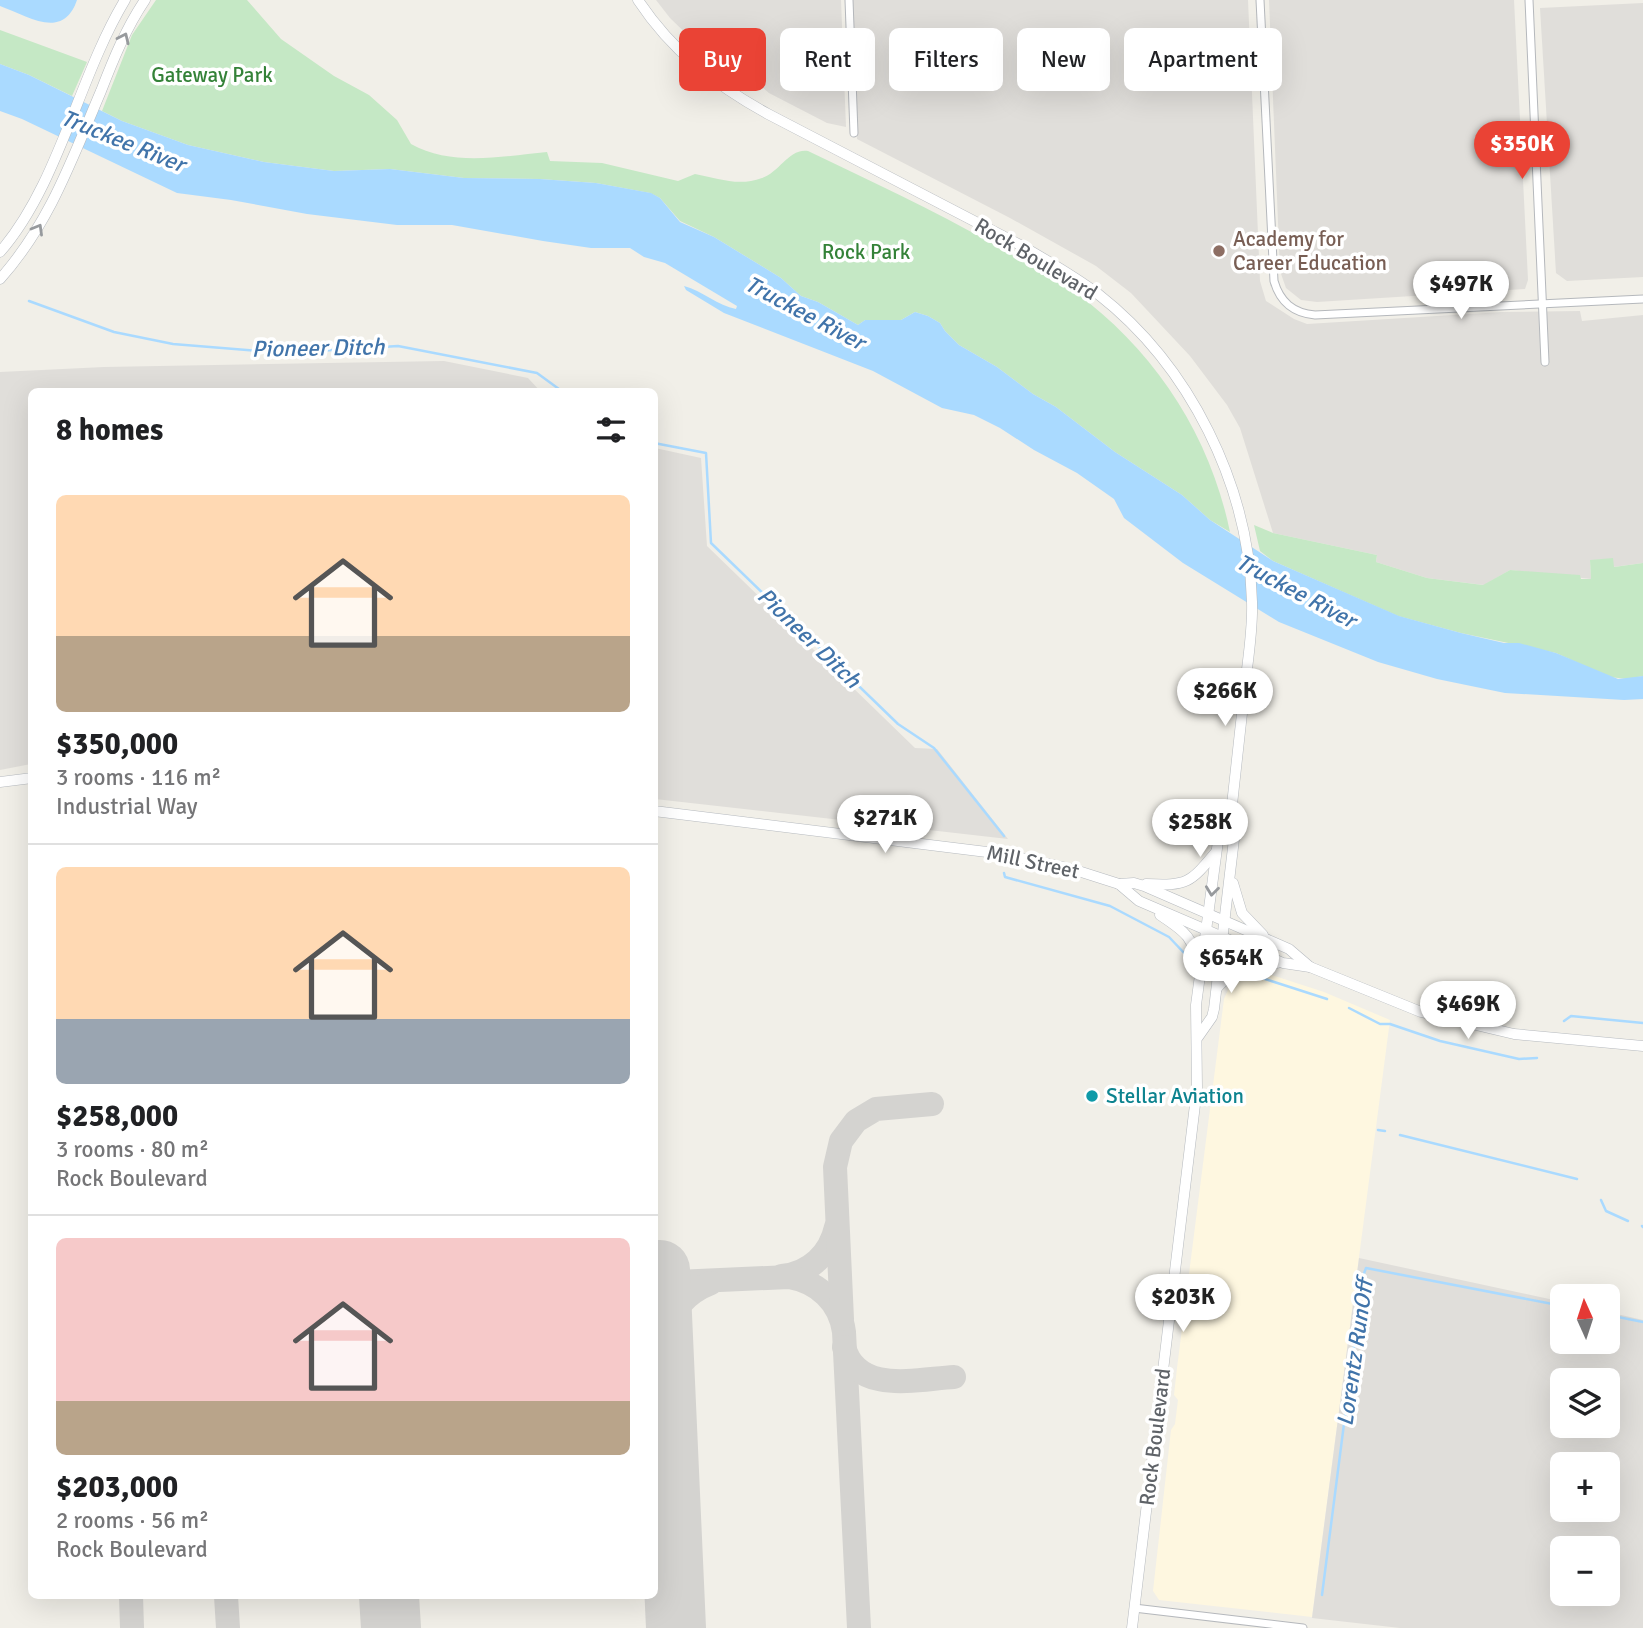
<!DOCTYPE html>
<meta charset="utf-8">
<style>
body{margin:0;font-family:Signika,sans-serif;background:#f6f6f6;color:#202124;height:100vh;display:flex;flex-direction:column;font-size:26px;white-space:nowrap}
*{box-sizing:border-box;margin:0}
p{font-size:23px;color:#757577}
.icon{flex:none;width:38px;height:38px;fill:none;stroke:currentColor;stroke-width:2;stroke-linecap:round;stroke-linejoin:round}
.map{position:relative;flex:1;overflow:hidden}
.sheet{position:absolute;left:28px;top:388px;width:630px;height:1211px;display:flex;flex-direction:column;background:#fff;border-radius:10px;box-shadow:0 7px 28px #0002}
.sheet>*{flex:none}
.banner{position:absolute;left:679px;top:28px;width:665px;height:63px;display:flex;gap:14px}
.needle{width:46px;rotate:357deg}
.buttons{position:absolute;left:1550px;top:1284px;display:grid;gap:14px}
.buttons a{display:grid;place-items:center;width:70px;height:70px;border-radius:10px;background:#fff;box-shadow:0 7px 28px #0002;font-size:35px}
.price{position:absolute;translate:-50% -60px;padding:0 16px;border-radius:24px;background:#fff;color:#222;font-size:23px;line-height:46px;filter:drop-shadow(0 2px 4px #0008)}
.price::after{content:'';position:absolute;left:50%;top:42px;width:21px;height:16px;margin-left:-10px;background:inherit;clip-path:polygon(0 0,100% 0,50% 100%)}
.price.current{background:#ea4335;color:#fff}
ul{padding:0;list-style:none}
li{display:grid;align-content:center;gap:14px;height:371px;padding:0 28px}
li+li{border-top:2px solid #e0e0e0}
li span{display:grid;place-items:center;height:217px;border-radius:10px;color:#555}
li>.icon{margin-inline-start:auto}
span .icon{width:126px;height:126px;fill:#fffc;stroke-width:1}
li b{font-size:30px}
h2{display:flex;justify-content:space-between;align-items:center;height:84px;padding:0 28px;font-size:30px}
.chip{padding:0 24px;border-radius:10px;background:#fff;box-shadow:0 7px 28px #0002;font-size:24px;line-height:63px}
.chip.current{background:#ea4335;color:#fff}
.map>svg:first-child{display:block}
</style>
<div class="map">
<svg width="1643" height="1628" viewBox="0 0 1643 1628">
<rect width="100%" height="100%" fill="#f1efe8"/>
<path fill="#fef7e0" d="M1249,971L1265,973L1324,992L1390,1020L1312,1617L1159,1600L1153,1591L1171,1430L1175,1424L1178,1400L1174,1395L1177,1368L1224,999L1231,983Z"/>
<g fill="#e0deda" fill-rule="evenodd">
<path d="M656,0H841L846,127L827,123L769,93L745,72L712,48L705,52L670,18Z"/>
<path d="M852,0H1248L1260,281L1266,301L1294,319L1307,324L1502,312L1580,311L1582,321L1643,315V563L1613,567L1590,560L1591,579L1510,570L1484,585L1427,578L1376,562L1377,555L1273,533L1240,428L1227,405L1190,356L1131,293L1096,266L1010,218L857,139Z"/>
<path d="M1269,0H1514L1528,280L1525,289L1317,302L1301,300L1286,288L1280,271Z"/>
<path d="M1643,3V277L1567,281L1556,273L1540,8Z"/>
<path d="M444,361L528,378L541,392H32L31,764L0,770V372L104,367Z"/>
<path d="M655,448L701,458L707,546L915,748L937,749L1008,839L655,799Z"/>
<path d="M1359,1258L1563,1302V1342H1608V1312L1643,1320V1628H1400L1312,1618ZM1563,1381H1608V1426H1563ZM1563,1465H1608V1510H1563ZM1563,1549H1608V1594H1563Z"/>
</g>
<g fill="#c5e8c5">
<path d="M156,0H247L281,39L334,76L369,95L397,120L411,144C452,167 503,156 547,152L550,161L602,163L678,181L695,174C718,178 738,187 762,178C780,172 789,148 808,151C871,181 933,210 993,244C1020,260 1050,274 1075,292C1155,351 1210,435 1230,532L1210,520L1182,495L1115,452L1056,407L1033,394L997,367L959,345L945,331L940,323L928,316L915,312L901,320H865L858,325L818,302L801,296L781,278L714,237L680,221L660,198L650,193L596,183L540,179L464,178L390,169L334,171L264,162L188,145L122,121L102,111L132,35Z"/>
<path d="M0,30L87,62L72,96L29,75L0,64Z"/>
<path d="M1254,525L1273,533L1377,555L1376,562L1427,578L1483,585L1510,570L1580,575L1581,579H1591L1590,560L1613,558L1614,567L1643,563V676L1628,679L1609,677L1556,653L1461,633L1398,616L1273,561L1260,551Z"/>
</g>
<g fill="#aadaff">
<path d="M0,0H77C63,41 28,16 0,6Z"/>
<path d="M0,64L29,75L122,121L188,145L264,162L334,171L390,169L464,178L540,179L596,183L651,193L660,198L680,222L714,237L781,278L801,296L818,302L858,325L865,320H901L915,312L928,316L940,323L945,331L959,345L997,367L1033,394L1056,407L1115,452L1182,495L1210,520L1273,561L1399,616L1461,633L1504,643H1519L1556,653L1618,679L1643,676V699L1624,700L1505,693L1437,679L1378,662L1279,622L1183,563L1124,518L1114,499L1077,473L1034,450L1000,428L974,415L942,408L873,371L724,313L686,290L684,286C703,291 718,306 736,309L737,306L665,263L644,257L630,248H591L543,241L452,225H397L307,214L231,200L177,193L22,119L0,111Z"/>
</g>
<g fill="none" stroke-linecap="round" stroke-linejoin="round">
<g stroke="#aadaff" stroke-width="2.5">
<path d="M29,301L114,332L173,344L285,353L398,346L537,373L563,392"/>
<path d="M654,443L706,453L711,543L898,724L934,748L1004,836"/>
<path d="M1004,873L1005,877L1110,906L1169,937L1186,955"/>
<path d="M1239,978H1262L1327,999"/>
<path d="M1349,1008L1380,1024H1390L1440,1041L1519,1059L1537,1058"/>
<path d="M1564,1021L1571,1016L1643,1023"/>
<path d="M1378,1130L1385,1131"/>
<path d="M1400,1135L1577,1179"/>
<path d="M1601,1200L1606,1211L1628,1221"/>
<path d="M1642,1226L1643,1227"/>
<path d="M1608,1315L1643,1322"/>
<path d="M1322,1595L1363,1276L1366,1268L1563,1306"/>
</g>
<g stroke="#d4d3d0" stroke-width="24">
<path d="M782,1276C810,1273 830,1254 836,1227"/>
<path d="M654,1283L789,1277C818,1282 840,1302 844,1332L859,1628"/>
<path d="M842,1319L835,1167L841,1141L856,1121L876,1109L932,1104"/>
<path d="M662,1336C673,1310 685,1293 711,1283"/>
<path d="M844,1347C857,1395 917,1379 954,1377"/>
<path d="M131,1596L132,1628"/>
<path d="M226,1596L228,1628"/>
<path d="M675,1610L679,1628"/>
</g>
<g stroke="#d4d3d0" stroke-width="60">
<path d="M660,1270L676,1628"/>
<path d="M389,1596L391,1628"/>
</g>
<g stroke="#b5b8bc" stroke-width="9">
<g id="street">
<path d="M849,0L854,133"/>
<path d="M1260,0L1274,281C1280,302 1293,313 1315,315L1643,299"/>
<path d="M1529,0L1545,362"/>
<path d="M1134,1608L1303,1628"/>
</g>
</g>
<g stroke="#b6babf" stroke-width="11">
<g id="secondary">
<path d="M638,0C671,50 715,85 768,114L1022,246C1048,261 1074,276 1098,294C1190,366 1249,485 1252,602C1253,630 1248,658 1245,686C1240,732 1235,777 1230,823L1234,839L1214,1009L1212,1017L1198,1037"/>
<path d="M0,252C59,184 78,78 125,0"/>
<path d="M0,279C50,223 72,159 101,91C113,60 126,28 145,0"/>
<path d="M0,782L32,778"/>
<path d="M654,811L1003,854L1072,869L1119,884L1134,883L1144,886L1289,949L1310,967"/>
<path d="M1233,883L1242,913L1263,935"/>
<path d="M1119,884L1139,901L1283,963L1310,967L1421,1012L1514,1034L1643,1046"/>
<path d="M1146,884C1188,886 1190,883 1216,852"/>
<path d="M1160,915C1184,931 1195,937 1197,968"/>
<path d="M1217,988C1236,966 1247,962 1277,963"/>
<path d="M1132,1628L1197,1088L1196,1005L1218,841L1230,823"/>
</g>
</g>
<use href="#street" stroke="#fff" stroke-width="7"/>
<use href="#secondary" stroke="#fff" stroke-width="10"/>
</g>
<defs><path id="oneway-chevron" d="M-2-3.5L2.5 0L-2 3.5" fill="none" stroke-width="1.6" stroke-linecap="round" stroke-linejoin="round" transform="scale(1.75)"/></defs>
<g stroke="#979a9d">
<use href="#oneway-chevron" transform="translate(124 38) rotate(-65)"/>
<use href="#oneway-chevron" transform="translate(38 229) rotate(-60)"/>
<use href="#oneway-chevron" transform="translate(1212 891) rotate(97)"/>
</g>
<circle fill="#8d6e63" stroke="#fff" stroke-width="2.5" cx="1219" cy="251" r="7"/>
<circle fill="#0f9aa8" stroke="#fff" stroke-width="2.5" cx="1092" cy="1096" r="7"/>
<g text-anchor="middle" dominant-baseline="central" stroke-width="7" stroke-linejoin="round" paint-order="stroke">
<g font-size="21" fill="#348238" stroke="#fff">
<text x="212" y="75">Gateway Park</text>
<text x="866" y="252">Rock Park</text>
</g>
<g font-size="21" fill="#785e54" stroke="#fff" text-anchor="start">
<text x="1233" y="239">Academy for<tspan x="1233" dy="24">Career Education</tspan></text>
</g>
<g font-size="21" fill="#5f6368" stroke="#fff">
<text transform="translate(1036 259) rotate(31)">Rock Boulevard</text>
<text transform="translate(1033 862) rotate(12)">Mill Street</text>
<text transform="translate(1155 1437) rotate(-83)">Rock Boulevard</text>
</g>
<g font-size="21" fill="#0d838f" stroke="#fff" text-anchor="start">
<text x="1106" y="1096">Stellar Aviation</text>
</g>
<g font-size="23" font-style="italic" fill="#4174aa" stroke="#fff">
<text transform="translate(123 141) rotate(22)">Truckee River</text>
<text transform="translate(805 313) rotate(28)">Truckee River</text>
<text transform="translate(318 348) rotate(-1)">Pioneer Ditch</text>
<text transform="translate(1296 591) rotate(28)">Truckee River</text>
<text transform="translate(809 638) rotate(44)">Pioneer Ditch</text>
<text transform="translate(1355 1353) rotate(-82)">Lorentz RunOff</text>
</g>
</g>
</svg>
<div class="buttons">
<a><svg class="needle" viewBox="-14 -14 28 28"><path d="M0-13l5 13h-10z" fill="#e53935"/><path d="M0 13l5-13h-10z" fill="#757577"/></svg></a>
<a><svg class="icon" aria-label="layers" viewBox="0 0 24 24"><path d="M12 4l9 5-9 5-9-5zM3 14l9 5 9-5"/></svg></a>
<a>+</a>
<a>−</a>
</div>
<b class="price current" style="left:1522px;top:181px">$350K</b>
<b class="price" style="left:1461px;top:321px">$497K</b>
<b class="price" style="left:1225px;top:728px">$266K</b>
<b class="price" style="left:885px;top:855px">$271K</b>
<b class="price" style="left:1200px;top:859px">$258K</b>
<b class="price" style="left:1231px;top:995px">$654K</b>
<b class="price" style="left:1468px;top:1041px">$469K</b>
<b class="price" style="left:1183px;top:1334px">$203K</b>
<div class="banner">
<a class="chip current">Buy</a>
<a class="chip">Rent</a>
<a class="chip">Filters</a>
<a class="chip">New</a>
<a class="chip">Apartment</a>
</div>
<section class="sheet">
<h2>8 homes<svg class="icon" aria-label="filters" viewBox="0 0 24 24"><path d="M4 7h16M4 17h16"/><circle cx="9" cy="7" r="2"/><circle cx="15" cy="17" r="2"/></svg></h2>
<ul>
<li><span style="background:linear-gradient(#ffd9b3 65%,#b9a48a 0)"><svg class="icon" aria-label="home" viewBox="0 0 24 24"><path d="M3 11l9-7 9 7M6 9v11h12V9"/></svg></span><div><b>$350,000</b><p>3 rooms · 116 m²</p><p>Industrial Way</p></div></li>
<li><span style="background:linear-gradient(#ffd9b3 70%,#9aa5b1 0)"><svg class="icon" aria-label="home" viewBox="0 0 24 24"><path d="M3 11l9-7 9 7M6 9v11h12V9"/></svg></span><div><b>$258,000</b><p>3 rooms · 80 m²</p><p>Rock Boulevard</p></div></li>
<li><span style="background:linear-gradient(#f6c9c9 75%,#b9a48a 0)"><svg class="icon" aria-label="home" viewBox="0 0 24 24"><path d="M3 11l9-7 9 7M6 9v11h12V9"/></svg></span><div><b>$203,000</b><p>2 rooms · 56 m²</p><p>Rock Boulevard</p></div></li>
</ul>
</section>
</div>
